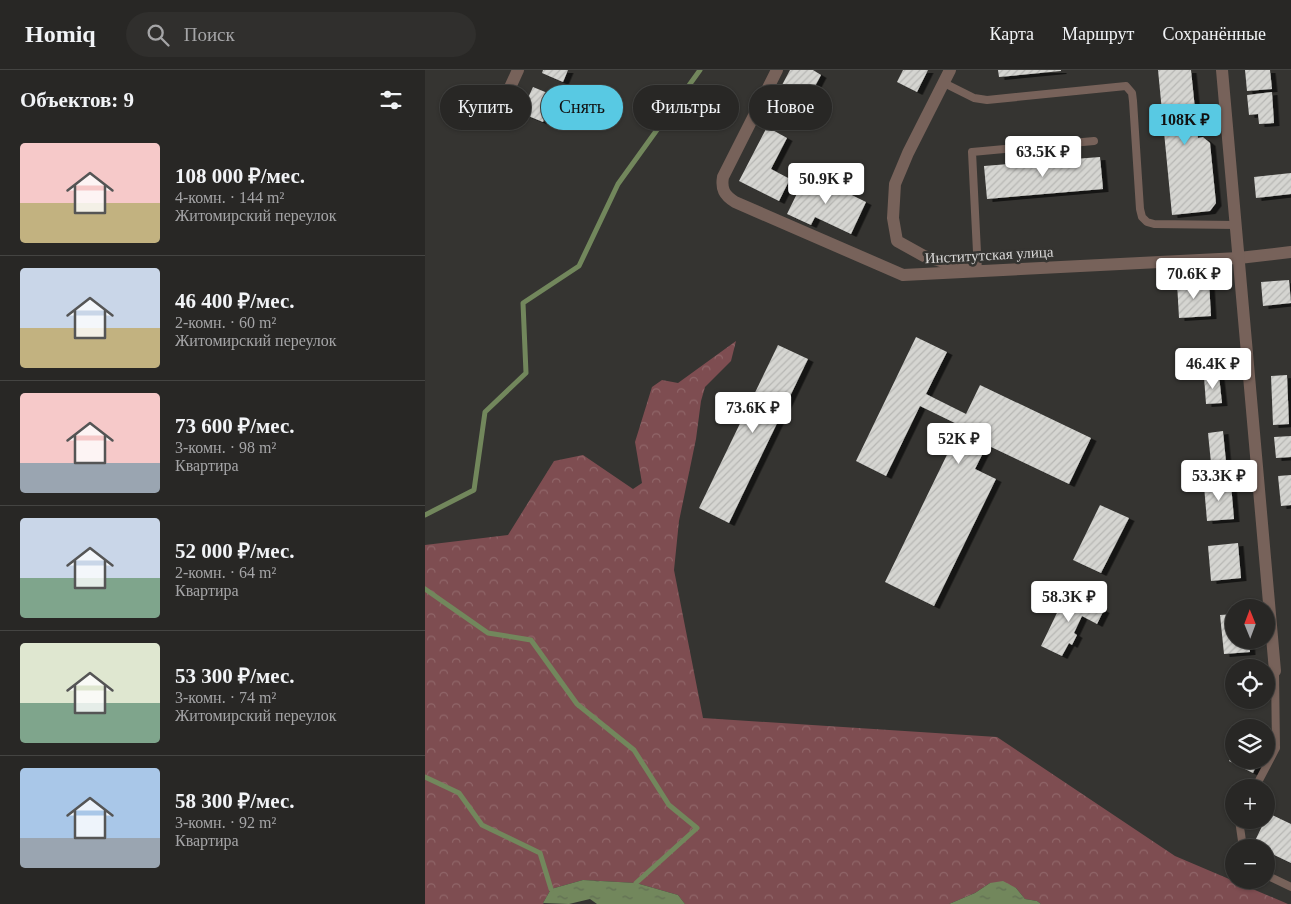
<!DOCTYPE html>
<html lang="ru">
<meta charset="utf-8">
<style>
body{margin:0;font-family:"Times New Roman",serif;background:#302f2d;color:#f1f3f6;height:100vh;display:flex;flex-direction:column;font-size:19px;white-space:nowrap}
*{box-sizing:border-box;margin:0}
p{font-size:16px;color:#a5a5a7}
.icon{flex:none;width:28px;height:28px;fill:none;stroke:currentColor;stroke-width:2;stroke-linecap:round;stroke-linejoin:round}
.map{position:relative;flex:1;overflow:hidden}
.side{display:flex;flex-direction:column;background:#282725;width:425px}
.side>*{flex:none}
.guide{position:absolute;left:15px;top:15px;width:475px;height:45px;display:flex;gap:10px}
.needle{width:32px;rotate:359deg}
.buttons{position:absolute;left:800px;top:529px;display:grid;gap:10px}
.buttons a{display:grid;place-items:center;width:50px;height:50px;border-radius:50%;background:#282725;box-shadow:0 1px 4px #0004,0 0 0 1px #444442;font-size:25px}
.price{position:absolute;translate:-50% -42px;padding:0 11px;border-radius:5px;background:#fff;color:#222;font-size:16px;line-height:32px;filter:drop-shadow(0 1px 2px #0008)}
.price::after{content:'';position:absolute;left:50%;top:30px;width:15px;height:11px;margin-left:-8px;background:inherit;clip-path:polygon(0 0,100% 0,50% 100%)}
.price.selected{background:#58c9e3;color:#111}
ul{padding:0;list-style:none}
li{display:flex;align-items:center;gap:15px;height:125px;padding:0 20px}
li+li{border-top:1px solid #444442}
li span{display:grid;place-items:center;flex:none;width:140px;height:100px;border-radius:5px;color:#555}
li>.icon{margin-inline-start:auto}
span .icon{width:60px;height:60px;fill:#fffc;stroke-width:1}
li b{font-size:21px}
h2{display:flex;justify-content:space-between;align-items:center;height:60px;padding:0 20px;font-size:21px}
.pill{padding:0 18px;border-radius:22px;background:#282725;box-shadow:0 1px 4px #0004,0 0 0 1px #444442;font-size:18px;line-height:45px}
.pill.selected{background:#58c9e3;color:#111}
header{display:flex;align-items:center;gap:30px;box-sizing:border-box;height:70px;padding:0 25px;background:#282725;border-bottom:1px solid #444442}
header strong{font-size:24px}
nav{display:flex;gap:28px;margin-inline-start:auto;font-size:18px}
.search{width:350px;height:45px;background:#302f2d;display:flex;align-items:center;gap:12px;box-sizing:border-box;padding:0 18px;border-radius:28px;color:#a5a5a7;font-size:19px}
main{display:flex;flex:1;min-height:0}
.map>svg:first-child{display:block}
</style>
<header>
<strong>Homiq</strong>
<div class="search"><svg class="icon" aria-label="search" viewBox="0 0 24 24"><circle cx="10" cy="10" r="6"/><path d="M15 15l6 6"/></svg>Поиск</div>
<nav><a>Карта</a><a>Маршрут</a><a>Сохранённые</a></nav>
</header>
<main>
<section class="side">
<h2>Объектов: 9<svg class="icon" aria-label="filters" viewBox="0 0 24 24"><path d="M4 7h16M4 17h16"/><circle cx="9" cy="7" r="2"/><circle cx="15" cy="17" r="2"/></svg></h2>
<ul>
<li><span style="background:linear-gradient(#f6c9c9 60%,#c2b280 0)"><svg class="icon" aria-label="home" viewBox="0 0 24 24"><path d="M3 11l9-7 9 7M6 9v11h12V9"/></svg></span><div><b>108 000 ₽/мес.</b><p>4-комн. · 144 m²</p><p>Житомирский переулок</p></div></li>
<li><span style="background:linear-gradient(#c9d6e8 60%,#c2b280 0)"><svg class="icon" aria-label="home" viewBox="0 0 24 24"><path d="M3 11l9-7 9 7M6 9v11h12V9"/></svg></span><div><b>46 400 ₽/мес.</b><p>2-комн. · 60 m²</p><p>Житомирский переулок</p></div></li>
<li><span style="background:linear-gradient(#f6c9c9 70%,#9aa5b1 0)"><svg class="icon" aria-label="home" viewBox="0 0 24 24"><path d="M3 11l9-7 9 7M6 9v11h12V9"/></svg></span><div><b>73 600 ₽/мес.</b><p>3-комн. · 98 m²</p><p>Квартира</p></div></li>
<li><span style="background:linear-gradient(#c9d6e8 60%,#7fa58c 0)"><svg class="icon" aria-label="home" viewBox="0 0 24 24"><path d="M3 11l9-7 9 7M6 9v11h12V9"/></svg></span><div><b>52 000 ₽/мес.</b><p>2-комн. · 64 m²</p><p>Квартира</p></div></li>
<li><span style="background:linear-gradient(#dfe7d0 60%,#7fa58c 0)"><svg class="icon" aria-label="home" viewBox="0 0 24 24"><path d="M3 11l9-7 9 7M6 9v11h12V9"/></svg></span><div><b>53 300 ₽/мес.</b><p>3-комн. · 74 m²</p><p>Житомирский переулок</p></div></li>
<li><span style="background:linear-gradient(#a9c7e8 70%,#9aa5b1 0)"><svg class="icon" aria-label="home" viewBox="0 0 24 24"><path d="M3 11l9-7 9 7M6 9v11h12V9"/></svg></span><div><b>58 300 ₽/мес.</b><p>3-комн. · 92 m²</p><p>Квартира</p></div></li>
</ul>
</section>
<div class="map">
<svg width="866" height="834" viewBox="0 0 866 834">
<defs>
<pattern id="forest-crowns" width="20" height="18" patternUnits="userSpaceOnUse" patternTransform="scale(1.25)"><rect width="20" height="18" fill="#7e4d51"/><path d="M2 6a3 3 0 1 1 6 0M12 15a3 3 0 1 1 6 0" fill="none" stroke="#906669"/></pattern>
<pattern id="water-ripples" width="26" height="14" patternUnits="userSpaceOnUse" patternTransform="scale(1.25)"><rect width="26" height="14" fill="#72875c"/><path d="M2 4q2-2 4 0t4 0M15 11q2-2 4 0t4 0" fill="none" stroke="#616e53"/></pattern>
<pattern id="building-hatch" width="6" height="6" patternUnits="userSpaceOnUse" patternTransform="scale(1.25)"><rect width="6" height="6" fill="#d5d5d1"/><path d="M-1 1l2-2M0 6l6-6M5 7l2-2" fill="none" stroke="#b7b7b4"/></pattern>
<filter id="shadow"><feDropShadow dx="5.5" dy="3" stdDeviation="0" flood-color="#0009"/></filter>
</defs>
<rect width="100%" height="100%" fill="#353431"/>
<path fill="url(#forest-crowns)" d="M311,271L306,291L280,317L276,331L271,369L254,451L249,500L278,648L572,667L750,786L863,834H616L612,831L600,829L591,818L565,813L550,823L524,834H260L253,825L211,813L158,810L126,819L118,833L119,834H0V475L83,465L129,391L158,385L208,419L217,413L210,372L227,317L237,310L253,313Z"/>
<g fill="url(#water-ripples)">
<path d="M158,810L211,813L253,825L260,834H172L165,829L144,834L118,833L126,819Z"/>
<path d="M578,811L591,818L600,829L612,831L616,834H524L550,823L565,813Z"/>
</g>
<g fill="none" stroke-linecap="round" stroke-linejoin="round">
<g stroke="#72875c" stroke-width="5">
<path d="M0,445L49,420L60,342L101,303L98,233L154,196L193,114L275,0"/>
<path d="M0,519L63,563L106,570L152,634L209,680L244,735L272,758L211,813"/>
<path d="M0,707L34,723L57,755L115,783L126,819"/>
</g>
</g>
<g fill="url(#building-hatch)" filter="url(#shadow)">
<path d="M118,0H143L138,12L117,3Z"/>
<path d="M365,0H388L396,5L373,48L347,34Z"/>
<path d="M478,0H503L492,22L472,12Z"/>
<path d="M573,0H636V1L574,7Z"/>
<path d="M733,0H766L773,68L778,67L785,73L791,133L785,141L747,145Z"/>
<path d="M820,0H845L847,19L822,21Z"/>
<path d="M108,17L130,26L118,52L96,43Z"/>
<path d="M847,22L849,53L834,54L833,44L824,45L822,25Z"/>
<path d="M342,57L362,68L346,99L365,109L354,131L314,111Z"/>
<path d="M675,87L678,119L562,129L559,96Z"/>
<path d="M382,103L441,132L426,164L390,147L386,155L362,144Z"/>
<path d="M866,103V124L831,128L829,107Z"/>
<path d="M864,210L866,233L838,236L836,212Z"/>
<path d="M784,211L786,246L754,248L752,213Z"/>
<path d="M491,267L522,282L501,324L541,344L555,315L666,368L644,414L562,375L550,399L571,409L509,536L460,512L536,356L495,336L461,406L431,391Z"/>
<path d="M353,275L383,289L304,453L274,438Z"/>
<path d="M862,305L864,354L848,355L846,306Z"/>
<path d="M794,306L797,333L781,334L779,307Z"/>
<path d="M798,361L802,402L787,403L783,363Z"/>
<path d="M866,366V387L851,388L849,367Z"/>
<path d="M866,405V435L856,436L853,406Z"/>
<path d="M806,414L809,449L782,451L779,416Z"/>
<path d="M675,435L704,448L676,503L648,490Z"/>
<path d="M813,473L816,508L786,511L783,476Z"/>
<path d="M642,522L679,540L672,554L657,546L649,563L652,565L647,575L644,573L637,586L616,576Z"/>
<path d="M809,544V570H824L825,582L799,584L795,545Z"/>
<path d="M809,683V690H834L828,703L804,691Z"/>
<path d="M843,743L866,754V793L841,781V778H833L828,775L840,750H841Z"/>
</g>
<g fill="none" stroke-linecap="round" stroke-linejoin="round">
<g stroke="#77625a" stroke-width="8">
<path d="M519,13L549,28L562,30L701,16L707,23L708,31L715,139L717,147L722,152L729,154L811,155"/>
<path d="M553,202L547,82L669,71"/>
<path d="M830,718L851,678L850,601"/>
<path d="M814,750L818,778"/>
<path d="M841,805L866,817"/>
</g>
<g stroke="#77625a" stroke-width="12">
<path d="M352,0L298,107C296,119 299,125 310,132L478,205L814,188L866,182"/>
<path d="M525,0L483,83L470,114L468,148L472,171L499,186L539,198"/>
<path d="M797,0L850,601"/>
<path d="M82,24L93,0"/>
</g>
</g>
<g text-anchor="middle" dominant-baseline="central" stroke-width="5" stroke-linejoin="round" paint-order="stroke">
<g font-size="15" fill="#dad9d8" stroke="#353431">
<text transform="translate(564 185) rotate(-3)">Институтская улица</text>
</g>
</g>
</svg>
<div class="buttons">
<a><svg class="needle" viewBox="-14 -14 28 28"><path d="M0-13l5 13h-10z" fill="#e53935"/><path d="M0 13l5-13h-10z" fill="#a5a5a7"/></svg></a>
<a><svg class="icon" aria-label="locate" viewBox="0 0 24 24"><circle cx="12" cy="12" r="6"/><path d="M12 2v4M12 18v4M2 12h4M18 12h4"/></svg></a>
<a><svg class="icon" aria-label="layers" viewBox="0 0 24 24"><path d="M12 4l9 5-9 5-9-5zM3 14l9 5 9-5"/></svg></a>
<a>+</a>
<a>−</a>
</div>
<b class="price selected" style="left:760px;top:76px">108K ₽</b>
<b class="price" style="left:618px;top:108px">63.5K ₽</b>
<b class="price" style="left:401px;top:135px">50.9K ₽</b>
<b class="price" style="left:769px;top:230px">70.6K ₽</b>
<b class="price" style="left:788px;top:320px">46.4K ₽</b>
<b class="price" style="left:328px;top:364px">73.6K ₽</b>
<b class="price" style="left:534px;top:395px">52K ₽</b>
<b class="price" style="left:794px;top:432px">53.3K ₽</b>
<b class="price" style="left:644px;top:553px">58.3K ₽</b>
<div class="guide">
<a class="pill">Купить</a>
<a class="pill selected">Снять</a>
<a class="pill">Фильтры</a>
<a class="pill">Новое</a>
</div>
</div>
</main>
